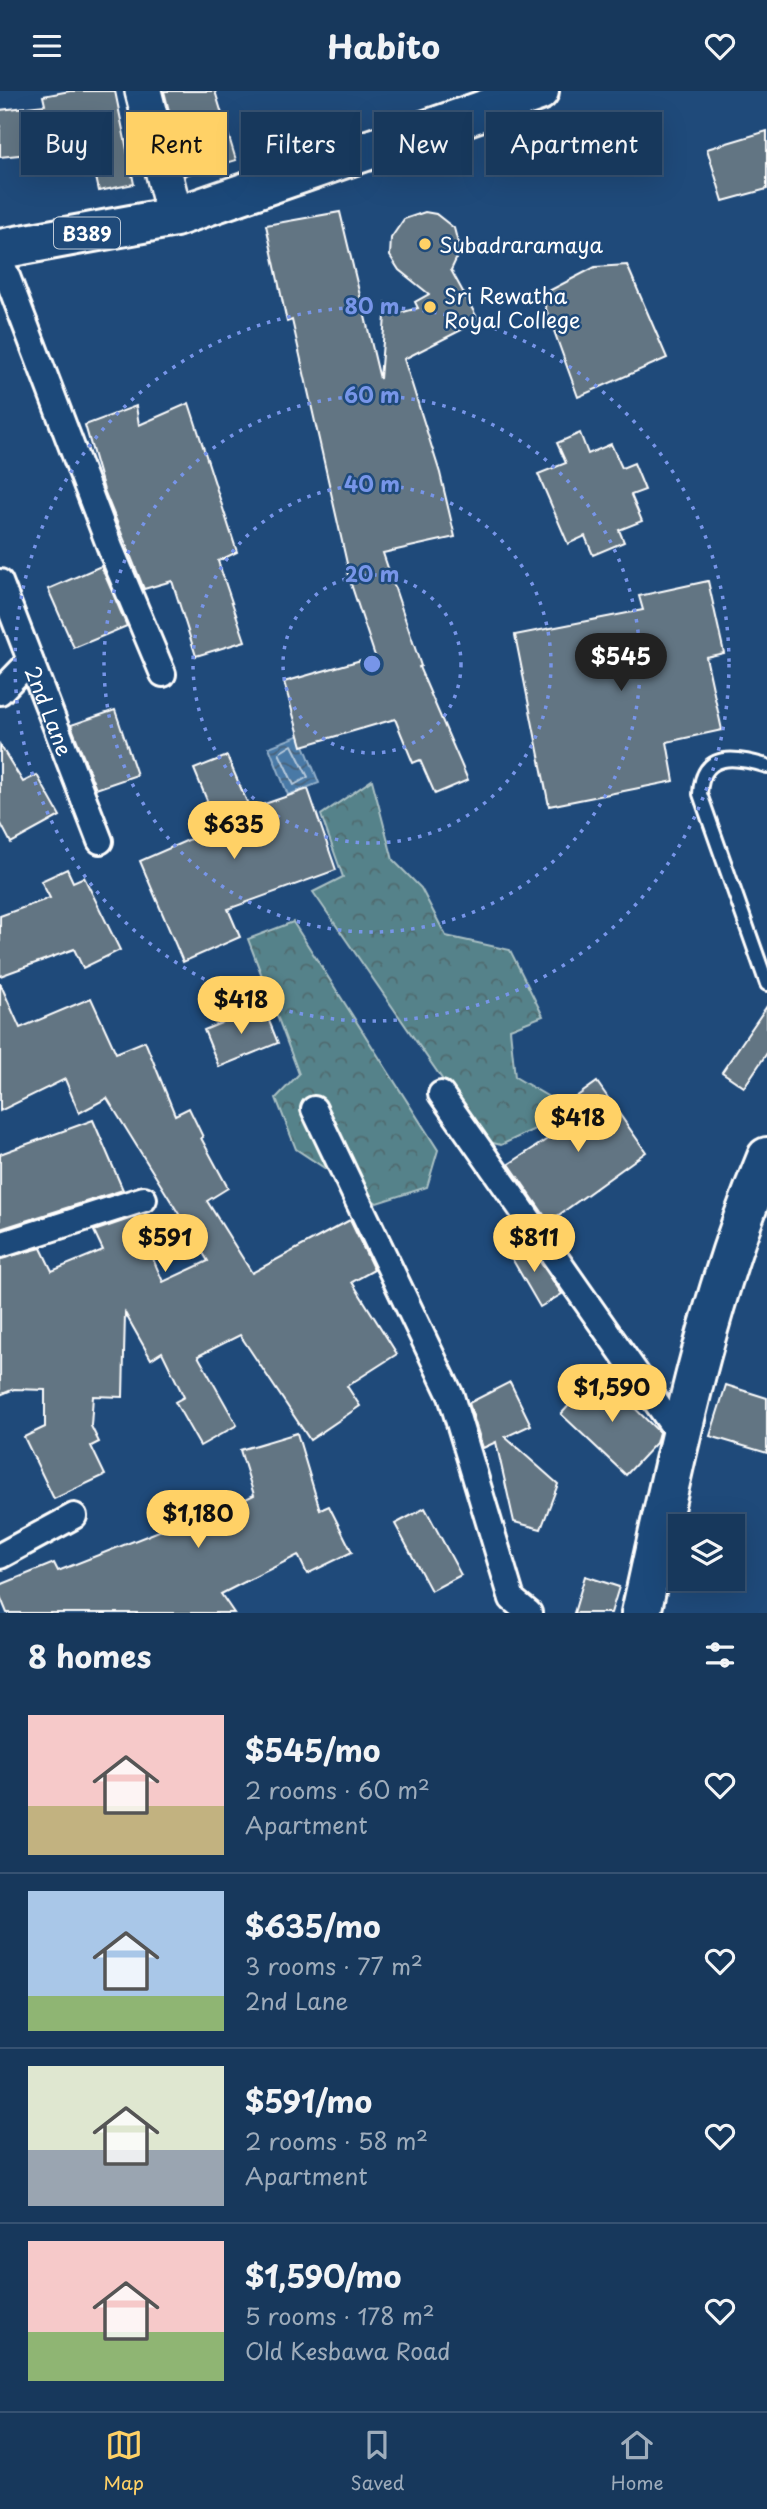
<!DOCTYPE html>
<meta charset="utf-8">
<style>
body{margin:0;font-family:"Playpen Sans",sans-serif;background:#244365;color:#f1f3f6;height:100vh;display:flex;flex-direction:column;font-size:26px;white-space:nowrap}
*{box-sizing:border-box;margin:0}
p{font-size:23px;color:#9eacbb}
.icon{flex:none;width:38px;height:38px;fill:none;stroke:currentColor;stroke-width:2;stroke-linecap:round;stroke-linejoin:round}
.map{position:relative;height:1522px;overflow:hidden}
.details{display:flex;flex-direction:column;background:#17385c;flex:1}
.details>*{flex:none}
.banner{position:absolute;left:21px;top:21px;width:726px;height:63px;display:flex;gap:14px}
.buttons{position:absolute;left:668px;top:1423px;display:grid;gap:14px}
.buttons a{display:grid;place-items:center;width:77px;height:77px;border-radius:0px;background:#17385c;box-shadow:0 7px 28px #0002,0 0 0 2px #365272;font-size:35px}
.price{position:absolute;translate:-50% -60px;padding:0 16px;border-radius:24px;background:#ffd166;color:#111;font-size:23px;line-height:46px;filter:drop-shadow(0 2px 4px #0008)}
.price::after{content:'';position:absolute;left:50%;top:42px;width:21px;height:16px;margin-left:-10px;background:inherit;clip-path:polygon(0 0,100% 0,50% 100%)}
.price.selected{background:#222;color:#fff}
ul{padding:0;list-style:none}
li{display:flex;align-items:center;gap:21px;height:175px;padding:0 28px}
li+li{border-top:2px solid #365272}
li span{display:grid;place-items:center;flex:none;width:196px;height:140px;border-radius:0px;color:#555}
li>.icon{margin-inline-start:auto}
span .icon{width:84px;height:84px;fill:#fffc;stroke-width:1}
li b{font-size:30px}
h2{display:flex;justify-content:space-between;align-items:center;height:84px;padding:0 28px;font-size:30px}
.pill{padding:0 24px;border-radius:0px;background:#17385c;box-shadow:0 7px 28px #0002,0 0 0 2px #365272;font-size:24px;line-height:63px}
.pill.selected{background:#ffd166;color:#111}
header{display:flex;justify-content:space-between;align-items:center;height:91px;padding:0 28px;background:#17385c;font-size:32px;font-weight:700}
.tabs{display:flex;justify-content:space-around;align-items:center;height:98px;border-top:2px solid #365272;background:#17385c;font-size:19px;color:#9eacbb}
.tabs a{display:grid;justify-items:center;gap:4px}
.tabs .selected{color:#ffd166}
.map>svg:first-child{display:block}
</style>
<header><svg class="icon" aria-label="menu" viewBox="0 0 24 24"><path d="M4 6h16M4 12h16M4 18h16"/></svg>Habito<svg class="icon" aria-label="heart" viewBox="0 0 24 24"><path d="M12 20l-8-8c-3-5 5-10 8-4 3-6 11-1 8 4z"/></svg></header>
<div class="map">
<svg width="767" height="1522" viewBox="0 0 767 1522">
<defs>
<pattern id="forest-crowns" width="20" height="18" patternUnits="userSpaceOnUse" patternTransform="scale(1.75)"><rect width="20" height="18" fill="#54828a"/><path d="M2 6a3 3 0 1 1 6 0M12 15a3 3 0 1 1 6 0" fill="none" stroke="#506a6e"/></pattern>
<pattern id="water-waves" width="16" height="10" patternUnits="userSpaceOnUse" patternTransform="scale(1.75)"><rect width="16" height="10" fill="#4979a6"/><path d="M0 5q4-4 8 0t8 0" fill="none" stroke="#4a6279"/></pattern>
</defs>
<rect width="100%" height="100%" fill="#1f4a7a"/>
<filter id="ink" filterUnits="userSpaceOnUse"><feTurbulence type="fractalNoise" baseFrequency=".0143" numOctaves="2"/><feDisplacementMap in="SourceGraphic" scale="14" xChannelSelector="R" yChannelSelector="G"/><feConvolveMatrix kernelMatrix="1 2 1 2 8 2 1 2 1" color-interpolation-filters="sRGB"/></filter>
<g filter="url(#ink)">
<g fill="url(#forest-crowns)" stroke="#aac0c4" stroke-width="2">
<path d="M372,689L393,769L421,797L446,845L510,859L543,925L510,938L515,986L554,1009L537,1037L501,1054L485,1050L313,801L343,786L321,724Z"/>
<path d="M293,831L438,1059L427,1096L377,1112L296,1058L276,1007L299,983L248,848Z"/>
</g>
<path fill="url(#water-waves)" stroke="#92afca" stroke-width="2" d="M300,644L319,692L288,704L269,656Z"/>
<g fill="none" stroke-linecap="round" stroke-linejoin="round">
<path stroke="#b6c9db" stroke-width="2" d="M292,654L308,686L294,694L279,662Z"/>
</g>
<g fill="#627583" stroke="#fff" stroke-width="2">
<path d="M70,0H115L134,93L99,100L85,35L36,44L38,62L0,66V19L45,14L43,5Z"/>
<path d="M164,0H215L236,69L185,84Z"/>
<path d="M767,40V98L723,110L707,58Z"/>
<path d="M340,121L380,288L386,213L392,224L418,217L415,211L429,203L399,179L390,165L391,147L404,128L425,121L436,123L454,137L460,160L451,179L479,230L404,268L440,382L455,446L383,462L421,575L419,576L468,689L435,703L420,669L413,672L395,628L302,655L284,591L375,565L346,478L348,477L292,229L287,231L266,134Z"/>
<path d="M627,174L667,267L578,306L541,204L595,176Z"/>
<path d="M189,312L237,461L218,470L245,550L196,565L172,490L144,498L104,399L85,334L136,315L139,334Z"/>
<path d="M580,342L588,363L611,353L622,377L634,372L645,399L631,404L642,430L619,439L624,451L593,464L585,445L568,453L538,383L566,372L557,352Z"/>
<path d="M101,475L127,535L74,557L48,498Z"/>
<path d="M708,490L724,562L706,566L722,639L667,651L674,690L549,715L515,544L643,519L639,505Z"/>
<path d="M115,619L137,684L96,698L71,634Z"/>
<path d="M0,654L23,691L37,684L60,725L11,752L0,731Z"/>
<path d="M227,665L250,718L308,698L336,779L228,818L240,846L183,871L140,770L218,736L194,678Z"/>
<path d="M67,778L73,791L84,786L120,859L83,877L74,858L0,885V825L50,807L41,790Z"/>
<path d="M0,892L20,937L91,907L116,962L145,950L175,1024L189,1017L203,1046L201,1047L228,1097L207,1110L252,1182L350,1129L374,1179L352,1191L397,1263L347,1295L360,1315L310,1349L240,1244L198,1265L237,1334L200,1355L175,1311L184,1306L162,1261L151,1268L125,1222L123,1306L93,1305L91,1335L99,1351L91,1355L105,1384L54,1408L24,1346L45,1336V1299L14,1298L0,1304V1168L41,1157L52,1180L103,1159L94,1140L135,1126L163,1191L208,1170L107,1007L79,1022L65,988L0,1020Z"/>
<path d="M263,915L278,952L219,976L204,939Z"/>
<path d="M767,915V962L744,996L722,981Z"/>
<path d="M597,991L646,1061L549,1131L509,1073L566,1036L555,1021Z"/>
<path d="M93,1029L123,1099L0,1138V1063Z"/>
<path d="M525,1149L562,1203L540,1216L507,1159Z"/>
<path d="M599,1282L659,1341L656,1352L626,1384L561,1323Z"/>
<path d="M510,1291L531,1334L505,1346L558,1393L541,1438L514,1431L496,1351L483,1357L469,1312Z"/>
<path d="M726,1294L767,1307V1362L710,1345Z"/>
<path d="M297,1342L320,1419L329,1415L352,1461L307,1483L298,1464L221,1503L234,1522H7L0,1505V1494L54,1472L58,1480L192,1427L195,1433L254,1404L240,1359Z"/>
<path d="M425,1417L461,1484L431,1500L395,1433Z"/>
<path d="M585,1485L619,1496L611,1522H574Z"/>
</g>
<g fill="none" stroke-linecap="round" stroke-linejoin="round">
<g stroke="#fff" stroke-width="18">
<path id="lane" d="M767,675C737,666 702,659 700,703L767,893"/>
</g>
<g stroke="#fff" stroke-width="30">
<g id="street">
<path d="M0,167L111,459L163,583"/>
<path id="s1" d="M0,491L100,750"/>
<path d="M0,601L30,570"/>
<path d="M441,1003L680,1345"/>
<path d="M314,1018L451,1305L512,1508L529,1522"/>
<path d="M0,1154L144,1108"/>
<path d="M0,1465L74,1425"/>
</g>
</g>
<g stroke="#fff" stroke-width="40">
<path id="secondary" d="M143,0L175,126"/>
</g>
<g stroke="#fff" stroke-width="44">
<g id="primary">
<path d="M0,158L175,126L539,0"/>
<path d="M641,1522C675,1369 706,1211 767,1066"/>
</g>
</g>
<use href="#lane" stroke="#1f4a7a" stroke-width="12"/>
<use href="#street" stroke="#1f4a7a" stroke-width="24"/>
<use href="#secondary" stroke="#1f4a7a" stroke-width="35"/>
<use href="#primary" stroke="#1f4a7a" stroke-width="38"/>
</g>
</g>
<g fill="none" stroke="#7795e8" stroke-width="3.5" stroke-dasharray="3.5 7">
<circle cx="372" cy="573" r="89"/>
<circle cx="372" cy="573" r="179"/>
<circle cx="372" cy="573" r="268"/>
<circle cx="372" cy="573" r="357"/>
</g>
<g fill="#ffd166" stroke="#1f4a7a" stroke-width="2.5">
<circle cx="425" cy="153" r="7"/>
<circle cx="430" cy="216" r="7"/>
</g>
<g text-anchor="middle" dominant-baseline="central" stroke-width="5" stroke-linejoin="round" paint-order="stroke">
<rect fill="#1f4a7a" stroke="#bcc9d7" stroke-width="2" x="54" y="126.5" width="66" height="31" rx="5"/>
<g font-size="19" font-weight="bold" fill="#fff">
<text x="87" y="142">B389</text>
</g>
<g font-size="21" fill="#fff" stroke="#1f4a7a" text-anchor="start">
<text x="439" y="153">Subadraramaya</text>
<text x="444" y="204">Sri Rewatha<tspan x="444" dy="24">Royal College</tspan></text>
</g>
<g font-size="21" fill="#fff" stroke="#1f4a7a">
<text stroke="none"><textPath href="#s1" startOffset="138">2nd Lane</textPath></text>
</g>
</g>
<circle cx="372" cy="573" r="10" fill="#7795e8" stroke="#1f4a7a" stroke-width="3.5"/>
<g font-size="21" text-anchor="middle" font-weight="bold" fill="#7795e8" stroke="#1f4a7a" stroke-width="5" stroke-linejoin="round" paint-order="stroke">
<text x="372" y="223">80 m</text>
<text x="372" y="312">60 m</text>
<text x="372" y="401">40 m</text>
<text x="372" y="491">20 m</text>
</g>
</svg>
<div class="buttons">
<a><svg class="icon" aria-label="layers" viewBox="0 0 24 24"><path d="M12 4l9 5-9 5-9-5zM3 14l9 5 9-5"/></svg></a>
</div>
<b class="price selected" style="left:621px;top:602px">$545</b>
<b class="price" style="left:234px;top:770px">$635</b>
<b class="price" style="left:241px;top:945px">$418</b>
<b class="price" style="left:578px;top:1063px">$418</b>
<b class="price" style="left:165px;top:1183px">$591</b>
<b class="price" style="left:534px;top:1183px">$811</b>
<b class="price" style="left:612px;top:1333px">$1,590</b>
<b class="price" style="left:198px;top:1459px">$1,180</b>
<div class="banner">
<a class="pill">Buy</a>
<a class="pill selected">Rent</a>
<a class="pill">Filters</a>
<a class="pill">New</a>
<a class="pill">Apartment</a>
</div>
</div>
<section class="details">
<h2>8 homes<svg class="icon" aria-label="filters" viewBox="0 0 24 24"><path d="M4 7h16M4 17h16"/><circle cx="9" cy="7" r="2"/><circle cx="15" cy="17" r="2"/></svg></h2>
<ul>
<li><span style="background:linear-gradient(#f6c9c9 65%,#c2b280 0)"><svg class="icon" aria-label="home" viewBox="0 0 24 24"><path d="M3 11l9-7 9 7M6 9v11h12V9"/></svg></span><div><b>$545/mo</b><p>2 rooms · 60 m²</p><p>Apartment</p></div><svg class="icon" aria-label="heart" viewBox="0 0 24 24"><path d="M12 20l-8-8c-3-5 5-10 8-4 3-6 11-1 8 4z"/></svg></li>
<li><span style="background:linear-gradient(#a9c7e8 75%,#8fb573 0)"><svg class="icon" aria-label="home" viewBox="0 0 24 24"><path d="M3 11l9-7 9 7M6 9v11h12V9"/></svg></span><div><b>$635/mo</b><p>3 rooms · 77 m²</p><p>2nd Lane</p></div><svg class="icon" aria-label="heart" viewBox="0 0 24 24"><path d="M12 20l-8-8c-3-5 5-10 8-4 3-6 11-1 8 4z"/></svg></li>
<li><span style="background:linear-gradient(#dfe7d0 60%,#9aa5b1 0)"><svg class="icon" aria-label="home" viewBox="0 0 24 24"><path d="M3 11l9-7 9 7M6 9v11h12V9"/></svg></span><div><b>$591/mo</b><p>2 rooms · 58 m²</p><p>Apartment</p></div><svg class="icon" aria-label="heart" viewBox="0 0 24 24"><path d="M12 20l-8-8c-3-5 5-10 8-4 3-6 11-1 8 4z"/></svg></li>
<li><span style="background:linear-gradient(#f6c9c9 65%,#8fb573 0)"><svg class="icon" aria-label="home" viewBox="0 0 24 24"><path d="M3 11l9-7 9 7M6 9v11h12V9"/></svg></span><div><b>$1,590/mo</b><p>5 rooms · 178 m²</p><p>Old Kesbawa Road</p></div><svg class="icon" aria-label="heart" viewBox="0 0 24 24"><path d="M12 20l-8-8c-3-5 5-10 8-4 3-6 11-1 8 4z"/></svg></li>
</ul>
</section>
<nav class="tabs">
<a class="selected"><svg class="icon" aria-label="map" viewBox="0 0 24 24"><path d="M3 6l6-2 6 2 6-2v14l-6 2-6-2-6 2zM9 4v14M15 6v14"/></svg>Map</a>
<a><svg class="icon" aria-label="saved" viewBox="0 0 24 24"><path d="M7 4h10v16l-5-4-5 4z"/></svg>Saved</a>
<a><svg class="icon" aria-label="home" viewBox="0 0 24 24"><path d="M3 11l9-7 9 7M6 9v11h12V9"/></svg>Home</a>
</nav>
